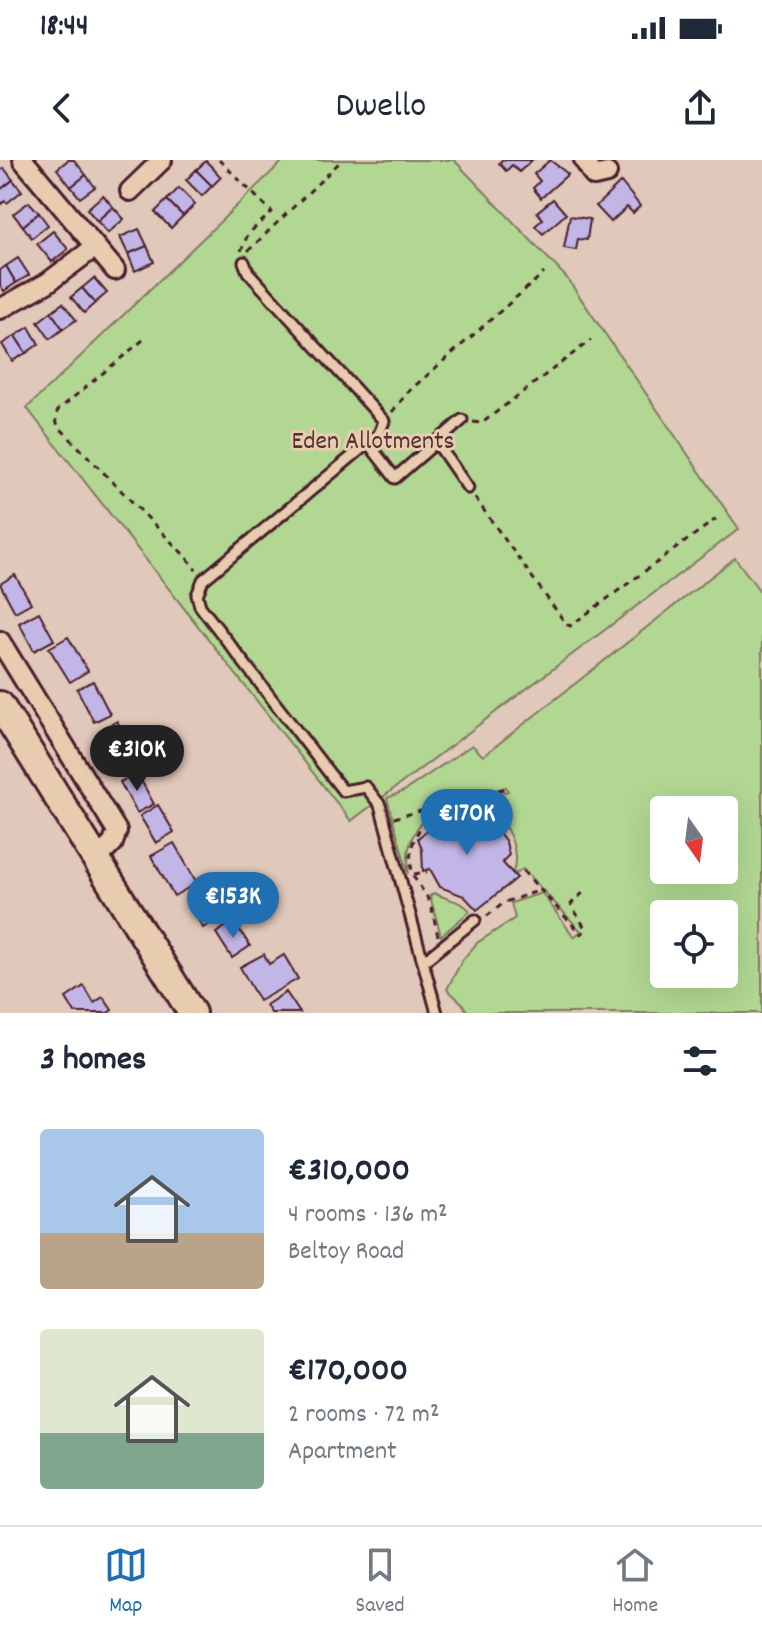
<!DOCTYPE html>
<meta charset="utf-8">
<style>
body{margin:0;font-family:Dekko,sans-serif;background:#f6f6f7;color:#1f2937;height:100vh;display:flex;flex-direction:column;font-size:30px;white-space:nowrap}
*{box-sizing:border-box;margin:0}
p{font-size:26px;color:#747a83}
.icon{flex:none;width:44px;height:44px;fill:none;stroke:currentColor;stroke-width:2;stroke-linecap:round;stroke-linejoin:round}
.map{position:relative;height:853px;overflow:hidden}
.details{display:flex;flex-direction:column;background:#fff;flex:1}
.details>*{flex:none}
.needle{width:52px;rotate:166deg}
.buttons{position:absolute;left:650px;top:636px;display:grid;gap:16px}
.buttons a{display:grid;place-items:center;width:88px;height:88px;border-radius:8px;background:#fff;box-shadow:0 8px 32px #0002;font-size:40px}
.price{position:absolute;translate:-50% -68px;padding:0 18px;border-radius:28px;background:#1f6fb2;color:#fff;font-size:26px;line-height:52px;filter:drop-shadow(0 2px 4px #0008)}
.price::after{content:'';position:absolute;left:50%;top:48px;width:24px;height:18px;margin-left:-12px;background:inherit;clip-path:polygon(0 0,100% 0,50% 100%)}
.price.current{background:#222;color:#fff}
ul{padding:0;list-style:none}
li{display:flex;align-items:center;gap:24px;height:200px;padding:0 40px}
li span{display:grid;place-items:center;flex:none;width:224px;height:160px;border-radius:8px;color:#555}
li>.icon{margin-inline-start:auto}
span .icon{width:96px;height:96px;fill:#fffc;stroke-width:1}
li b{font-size:34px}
h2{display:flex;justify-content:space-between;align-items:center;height:96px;padding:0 40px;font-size:34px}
.status{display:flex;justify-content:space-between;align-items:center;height:56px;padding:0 40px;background:#fff;direction:ltr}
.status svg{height:22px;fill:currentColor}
header{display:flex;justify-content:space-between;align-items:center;height:104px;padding:0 40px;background:#fff;font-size:36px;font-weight:600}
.tab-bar{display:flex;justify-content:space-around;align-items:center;height:112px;border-top:2px solid #e0e1e3;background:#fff;font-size:22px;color:#747a83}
.tab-bar a{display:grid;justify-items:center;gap:4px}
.tab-bar .current{color:#1f6fb2}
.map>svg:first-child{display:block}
</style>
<div class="status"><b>18:44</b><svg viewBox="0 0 49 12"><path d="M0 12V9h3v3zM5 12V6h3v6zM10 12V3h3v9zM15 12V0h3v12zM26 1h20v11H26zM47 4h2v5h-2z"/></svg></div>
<header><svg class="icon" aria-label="back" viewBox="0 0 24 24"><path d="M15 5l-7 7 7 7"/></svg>Dwello<svg class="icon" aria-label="share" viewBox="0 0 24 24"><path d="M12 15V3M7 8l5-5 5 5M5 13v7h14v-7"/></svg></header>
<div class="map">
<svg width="762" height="853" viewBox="0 0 762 853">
<rect width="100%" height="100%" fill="#e0c8ba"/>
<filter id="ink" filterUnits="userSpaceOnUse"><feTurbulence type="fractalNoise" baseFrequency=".0125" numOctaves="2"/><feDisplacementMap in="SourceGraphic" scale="16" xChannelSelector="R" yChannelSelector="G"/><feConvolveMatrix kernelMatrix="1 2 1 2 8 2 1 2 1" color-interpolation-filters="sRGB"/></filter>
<g filter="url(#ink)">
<g fill="#b1d792" stroke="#7e7b5e" stroke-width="2" fill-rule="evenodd">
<path d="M284,0H454L566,117L739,369L351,661L27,248Z"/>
<path d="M735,398L762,434V853H468L462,843L447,829L463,799L477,783L515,758L511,743L542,733L574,777L581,771L523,709L515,714L513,712C518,696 514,682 506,668C498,665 492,658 483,654C473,650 468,652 460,643L508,631L506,627L431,647L432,651C419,663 410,676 408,694C408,701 409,708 408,713L387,638L404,631L472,585L483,596ZM724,650V710H664V650ZM664,754H724V814H664Z"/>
<path d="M434,733C445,739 463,741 470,751L441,776L430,736Z"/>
</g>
<g fill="#c2b6e7" stroke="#4a1f2b" stroke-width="2">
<path d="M68,0H74L86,15L71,27L57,9Z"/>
<path d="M502,0H532L519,12L512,5L506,11L499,3Z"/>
<path d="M550,0L568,14L541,38L533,28L540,21L534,14Z"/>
<path d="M206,1L221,17L212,26L196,10Z"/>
<path d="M4,8L13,20L0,30V11Z"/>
<path d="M196,10L212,26L202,36L186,20Z"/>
<path d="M86,15L95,27L80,38L71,27Z"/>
<path d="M13,20L22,31L7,43L5,41L0,45V30Z"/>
<path d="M621,22L640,46L633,53L627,47L611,62L596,46Z"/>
<path d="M179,28L195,44L183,56L167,40Z"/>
<path d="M103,35L113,47L97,61L87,49Z"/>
<path d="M553,39L566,54L543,74L535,66L543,59L537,52Z"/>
<path d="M167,40L183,56L171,68L155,52Z"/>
<path d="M29,42L39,53L23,66L13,54Z"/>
<path d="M113,47L124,59L108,73L97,61Z"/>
<path d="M39,53L48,65L32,78L23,66Z"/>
<path d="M570,56L590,59L587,80L578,79L576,90L564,88Z"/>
<path d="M139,69L147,86L128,94L120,77Z"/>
<path d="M53,71L68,89L52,102L37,84Z"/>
<path d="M147,86L154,102L135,111L128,94Z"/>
<path d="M18,98L29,115L16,123L6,106Z"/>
<path d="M6,106L16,123L4,131L0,125V110Z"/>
<path d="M94,118L107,133L95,143L82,128Z"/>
<path d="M82,128L95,143L84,153L71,137Z"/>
<path d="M63,143L76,160L63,169L51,152Z"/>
<path d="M51,152L63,169L50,179L38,162Z"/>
<path d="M29,167L39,184L26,193L15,176Z"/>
<path d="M15,176L26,193L12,201L2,184Z"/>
<path d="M15,415L31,443L15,452L0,424Z"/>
<path d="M39,452L54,480L34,491L19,463Z"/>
<path d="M68,477L88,511L70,522L49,488Z"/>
<path d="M93,521L110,554L94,562L77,529Z"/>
<path d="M117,561L136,595L121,604L101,570Z"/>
<path d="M137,613L154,644L137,653L120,622Z"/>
<path d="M460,643L472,656L494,666L506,682L509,695L502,702L517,718L477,750L464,736L440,727L430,709L423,711L422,690L418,678Z"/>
<path d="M158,645L174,672L156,683L140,656Z"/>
<path d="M174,683L197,723L174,736L151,696Z"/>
<path d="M200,731L211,749L227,740L234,750L203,768L186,739Z"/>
<path d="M234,761L250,786L232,798L216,773Z"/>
<path d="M264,794L269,804L284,795L298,819L259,841L240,807Z"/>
<path d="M84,826L94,843L103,837L112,850L108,853H75L66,838Z"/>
<path d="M286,832L300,853H271L266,845Z"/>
</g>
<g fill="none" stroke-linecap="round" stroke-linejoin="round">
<g stroke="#4a1f2b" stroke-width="15">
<g id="service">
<path d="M244,102L248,112L384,261L379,274L203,420L197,435L200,446L343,631L366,627L380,645L437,853"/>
<path d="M368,283L395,318L462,260"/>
<path d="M437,283L468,328"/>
<path d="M424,801L475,760"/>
</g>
</g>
<g stroke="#4a1f2b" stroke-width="24">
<g id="minor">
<path d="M23,0L115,110"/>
<path d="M584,0L594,16L607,13"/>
<path d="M130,31L162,0"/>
<path d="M0,149L47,123L95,87"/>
<path d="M0,481L117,671L113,683L97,699"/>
</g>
</g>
<g stroke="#4a1f2b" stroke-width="32">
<path id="secondary" d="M0,545L192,853"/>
</g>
<g stroke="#4a1f2b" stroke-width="3" stroke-dasharray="6 6" stroke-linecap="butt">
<path d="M219,0L272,52L248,74L241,91"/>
<path d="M248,91L342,0"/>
<path d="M143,180L58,250L55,257L58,266L188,399L196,410"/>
<path d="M392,252L408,232L544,113"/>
<path d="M473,262L482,263L591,180"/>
<path d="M475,338L566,464L570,466L716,359"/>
<path d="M394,658L507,628"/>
<path d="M523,711L581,774L586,770L571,744L587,729"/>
<path d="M414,714L427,712"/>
<path d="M487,756L505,742L541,730"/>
<path d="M438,776C435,764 433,750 428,739C424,731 418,725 414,717C403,688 420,662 443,645"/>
</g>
<use href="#service" stroke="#e8ccaf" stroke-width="9"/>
<use href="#minor" stroke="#e8ccaf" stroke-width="18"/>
<use href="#secondary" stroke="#e8ccaf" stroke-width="26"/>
</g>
</g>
<g text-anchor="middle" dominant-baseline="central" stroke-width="6" stroke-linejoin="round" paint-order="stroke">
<g font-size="26" fill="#543135" stroke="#e8ccaf">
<text x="373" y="282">Eden Allotments</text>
</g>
</g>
</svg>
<div class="buttons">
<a><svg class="needle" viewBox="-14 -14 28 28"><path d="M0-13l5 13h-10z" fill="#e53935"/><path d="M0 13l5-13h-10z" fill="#747a83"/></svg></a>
<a><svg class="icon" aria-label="locate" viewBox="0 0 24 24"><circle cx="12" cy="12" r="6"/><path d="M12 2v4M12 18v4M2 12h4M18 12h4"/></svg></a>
</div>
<b class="price current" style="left:137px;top:633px">€310K</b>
<b class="price" style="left:467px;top:697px">€170K</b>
<b class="price" style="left:233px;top:780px">€153K</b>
</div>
<section class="details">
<h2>3 homes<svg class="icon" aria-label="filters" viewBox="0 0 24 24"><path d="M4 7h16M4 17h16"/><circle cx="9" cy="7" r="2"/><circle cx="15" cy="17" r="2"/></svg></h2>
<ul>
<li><span style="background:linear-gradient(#a9c7e8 65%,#b9a48a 0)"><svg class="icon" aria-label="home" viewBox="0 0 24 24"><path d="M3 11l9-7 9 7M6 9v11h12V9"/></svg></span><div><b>€310,000</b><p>4 rooms · 136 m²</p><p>Beltoy Road</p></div></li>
<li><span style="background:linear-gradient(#dfe7d0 65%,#7fa58c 0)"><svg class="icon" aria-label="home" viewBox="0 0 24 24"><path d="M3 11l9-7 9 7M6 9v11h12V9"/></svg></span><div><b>€170,000</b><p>2 rooms · 72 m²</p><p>Apartment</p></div></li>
</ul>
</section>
<nav class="tab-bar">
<a class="current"><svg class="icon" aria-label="map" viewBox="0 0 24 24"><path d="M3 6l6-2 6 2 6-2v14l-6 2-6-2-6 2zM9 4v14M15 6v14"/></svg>Map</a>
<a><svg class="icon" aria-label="saved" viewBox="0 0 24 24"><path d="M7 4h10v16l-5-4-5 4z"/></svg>Saved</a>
<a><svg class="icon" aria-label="home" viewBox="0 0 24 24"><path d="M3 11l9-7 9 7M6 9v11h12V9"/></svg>Home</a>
</nav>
